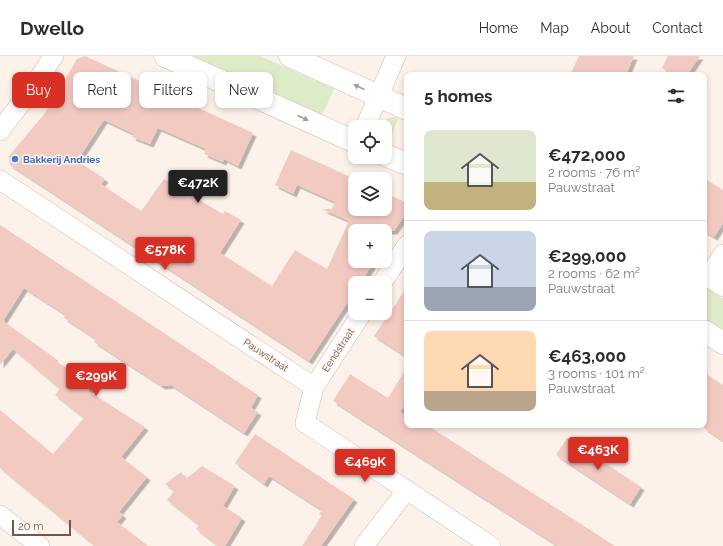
<!DOCTYPE html>
<meta charset="utf-8">
<style>
body{margin:0;font-family:Raleway,sans-serif;background:#f2f2f3;color:#2b2b33;height:100vh;display:flex;flex-direction:column;font-size:15px;white-space:nowrap}
*{box-sizing:border-box;margin:0}
p{font-size:13px;color:#7c7c81}
.icon{flex:none;width:22px;height:22px;fill:none;stroke:currentColor;stroke-width:2;stroke-linecap:round;stroke-linejoin:round}
.map{position:relative;flex:1;overflow:hidden}
.details{position:absolute;left:404px;top:16px;width:303px;height:356px;display:flex;flex-direction:column;background:#fff;border-radius:8px;box-shadow:0 2px 6px #0003}
.details>*{flex:none}
.hud{position:absolute;left:12px;top:16px;width:332px;height:36px;display:flex;gap:8px}
.fabs{position:absolute;left:348px;top:64px;display:grid;gap:8px}
.fabs a{display:grid;place-items:center;width:44px;height:44px;border-radius:8px;background:#fff;box-shadow:0 2px 6px #0003;font-size:20px}
.scale{position:absolute;left:12px;bottom:10px;width:59px;box-sizing:border-box;padding-left:4px;border:2px solid #79534c;border-top:0;font-size:11px;line-height:14px;white-space:nowrap;color:#79534c;-webkit-text-stroke:3px #fff7f1;paint-order:stroke}
.price{position:absolute;translate:-50% -34px;padding:0 9px;border-radius:4px;background:#d93025;color:#fff;font-size:13px;line-height:26px;filter:drop-shadow(0 1px 2px #0008)}
.price::after{content:'';position:absolute;left:50%;top:24px;width:12px;height:9px;margin-left:-6px;background:inherit;clip-path:polygon(0 0,100% 0,50% 100%)}
.price.on{background:#222;color:#fff}
ul{padding:0;list-style:none}
li{display:flex;align-items:center;gap:12px;height:100px;padding:0 20px}
li+li{border-top:1px solid #e1e1e2}
li span{display:grid;place-items:center;flex:none;width:112px;height:80px;border-radius:8px;color:#555}
li>.icon{margin-inline-start:auto}
span .icon{width:48px;height:48px;fill:#fffc;stroke-width:1}
li b{font-size:17px}
h2{display:flex;justify-content:space-between;align-items:center;height:48px;padding:0 20px;font-size:17px}
.tag{padding:0 14px;border-radius:8px;background:#fff;box-shadow:0 2px 6px #0003;font-size:14px;line-height:36px}
.tag.on{background:#d93025;color:#fff}
header{display:flex;align-items:center;gap:24px;box-sizing:border-box;height:56px;padding:0 20px;background:#fff;border-bottom:1px solid #e1e1e2}
header strong{font-size:19px}
nav{display:flex;gap:22px;margin-inline-start:auto;font-size:14px}
.map>svg:first-child{display:block}
</style>
<header>
<strong>Dwello</strong>
<nav><a>Home</a><a>Map</a><a>About</a><a>Contact</a></nav>
</header>
<div class="map">
<svg width="723" height="490" viewBox="0 0 723 490">
<defs>
<filter id="shadow"><feDropShadow dx="3.5" dy="3.5" stdDeviation="0" flood-color="#0004"/></filter>
</defs>
<rect width="100%" height="100%" fill="#fdf2ea"/>
<g fill="#deebc8">
<path d="M193,0H260L334,33L322,59Z"/>
<path d="M393,61L399,62L388,87L385,85V71H381C383,64 387,62 393,61Z"/>
<path d="M704,229L723,242V275L704,263Z"/>
</g>
<g fill="#f3cac2" filter="url(#shadow)">
<path d="M85,0L253,77L238,110L224,103L223,106L204,98L206,93L158,72L150,88L132,81L134,78L104,64L77,105L105,123L101,128L141,155L164,123L223,158L225,155L241,164L220,197L272,230L295,194L327,213L349,165L322,153H332L335,146L297,129L293,138L275,129L291,94L355,123V153H385V137L405,146L407,156L394,175H355V205H375L360,227H355V235L309,305L10,109L9,100L45,57L77,3Z"/>
<path d="M579,0H634L626,19H570Z"/>
<path d="M668,0H700L687,19H672L662,12Z"/>
<path d="M704,122L723,134V167L714,181L704,175Z"/>
<path d="M0,169L258,339L251,352L258,356L244,377L171,329L162,330L94,286L96,283L64,262L66,259L24,232L3,265L55,302L54,304L92,328L88,335L145,371L121,401L147,421L119,456L123,459L117,466L148,490H95L0,412V354L53,398L84,362L55,339L60,333L13,293L0,309Z"/>
<path d="M407,231V301L374,280Z"/>
<path d="M407,311V345L400,356L407,361V369H427L615,490H558L333,345L350,318L388,342Z"/>
<path d="M704,316L723,329V385L704,372Z"/>
<path d="M255,378L354,443L321,490H302L322,459L319,458L322,454L269,420L264,428L235,407Z"/>
<path d="M567,382L641,431L630,448L556,399Z"/>
<path d="M202,410L235,430L223,450L242,462L225,490H218L196,473L199,469L167,444L174,435L165,428L181,416L186,423Z"/>
</g>
<g fill="none" stroke-linecap="round" stroke-linejoin="round">
<g stroke="#d2b9b2" stroke-width="20">
<g id="street">
<path d="M365,71L396,0"/>
<path d="M0,75L30,35L54,0"/>
<path d="M0,124L314,331"/>
<path d="M709,220L723,198"/>
<path d="M382,227L407,189"/>
<path d="M362,257L314,331L305,367L491,490"/>
<path d="M0,459L40,490"/>
<path d="M364,490L406,435"/>
</g>
</g>
<g stroke="#d7bab2" stroke-width="23">
<g id="secondary">
<path d="M165,0L355,86"/>
<path d="M290,0L407,53"/>
<path d="M385,99L407,108"/>
<path d="M704,217L723,229"/>
<path d="M704,275L723,287"/>
</g>
</g>
<use href="#street" stroke="#fff" stroke-width="19"/>
<use href="#secondary" stroke="#fff" stroke-width="22"/>
</g>
<defs><path id="oneway-solid" d="M-6-.8H1V-3.2L6.5 0L1 3.2V.8H-6Z"/></defs>
<g fill="#af9894">
<use href="#oneway-solid" transform="translate(359 31) rotate(-155)"/>
<use href="#oneway-solid" transform="translate(303 62) rotate(24)"/>
</g>
<circle fill="#3f7fe0" stroke="#fff7f1" stroke-width="1.5" cx="15" cy="103" r="4"/>
<g text-anchor="middle" dominant-baseline="central" stroke-width="3" stroke-linejoin="round" paint-order="stroke">
<g font-size="10" font-weight="bold" fill="#366cbe" stroke="#fff7f1" text-anchor="start">
<text x="23" y="103">Bakkerij Andries</text>
</g>
<g font-size="10" fill="#79534c" stroke="#fff7f1">
<text transform="translate(338 294) rotate(-57)">Eendstraat</text>
<text transform="translate(266 299) rotate(33)">Pauwstraat</text>
</g>
</g>
</svg>
<div class="fabs">
<a><svg class="icon" aria-label="locate" viewBox="0 0 24 24"><circle cx="12" cy="12" r="6"/><path d="M12 2v4M12 18v4M2 12h4M18 12h4"/></svg></a>
<a><svg class="icon" aria-label="layers" viewBox="0 0 24 24"><path d="M12 4l9 5-9 5-9-5zM3 14l9 5 9-5"/></svg></a>
<a>+</a>
<a>−</a>
</div>
<div class="scale">20 m</div>
<b class="price on" style="left:198px;top:148px">€472K</b>
<b class="price" style="left:165px;top:215px">€578K</b>
<b class="price" style="left:96px;top:341px">€299K</b>
<b class="price" style="left:598px;top:415px">€463K</b>
<b class="price" style="left:365px;top:427px">€469K</b>
<div class="hud">
<a class="tag on">Buy</a>
<a class="tag">Rent</a>
<a class="tag">Filters</a>
<a class="tag">New</a>
</div>
<section class="details">
<h2>5 homes<svg class="icon" aria-label="filters" viewBox="0 0 24 24"><path d="M4 7h16M4 17h16"/><circle cx="9" cy="7" r="2"/><circle cx="15" cy="17" r="2"/></svg></h2>
<ul>
<li><span style="background:linear-gradient(#dfe7d0 65%,#c2b280 0)"><svg class="icon" aria-label="home" viewBox="0 0 24 24"><path d="M3 11l9-7 9 7M6 9v11h12V9"/></svg></span><div><b>€472,000</b><p>2 rooms · 76 m²</p><p>Pauwstraat</p></div></li>
<li><span style="background:linear-gradient(#c9d6e8 70%,#9aa5b1 0)"><svg class="icon" aria-label="home" viewBox="0 0 24 24"><path d="M3 11l9-7 9 7M6 9v11h12V9"/></svg></span><div><b>€299,000</b><p>2 rooms · 62 m²</p><p>Pauwstraat</p></div></li>
<li><span style="background:linear-gradient(#ffd9b3 75%,#b9a48a 0)"><svg class="icon" aria-label="home" viewBox="0 0 24 24"><path d="M3 11l9-7 9 7M6 9v11h12V9"/></svg></span><div><b>€463,000</b><p>3 rooms · 101 m²</p><p>Pauwstraat</p></div></li>
</ul>
</section>
</div>
